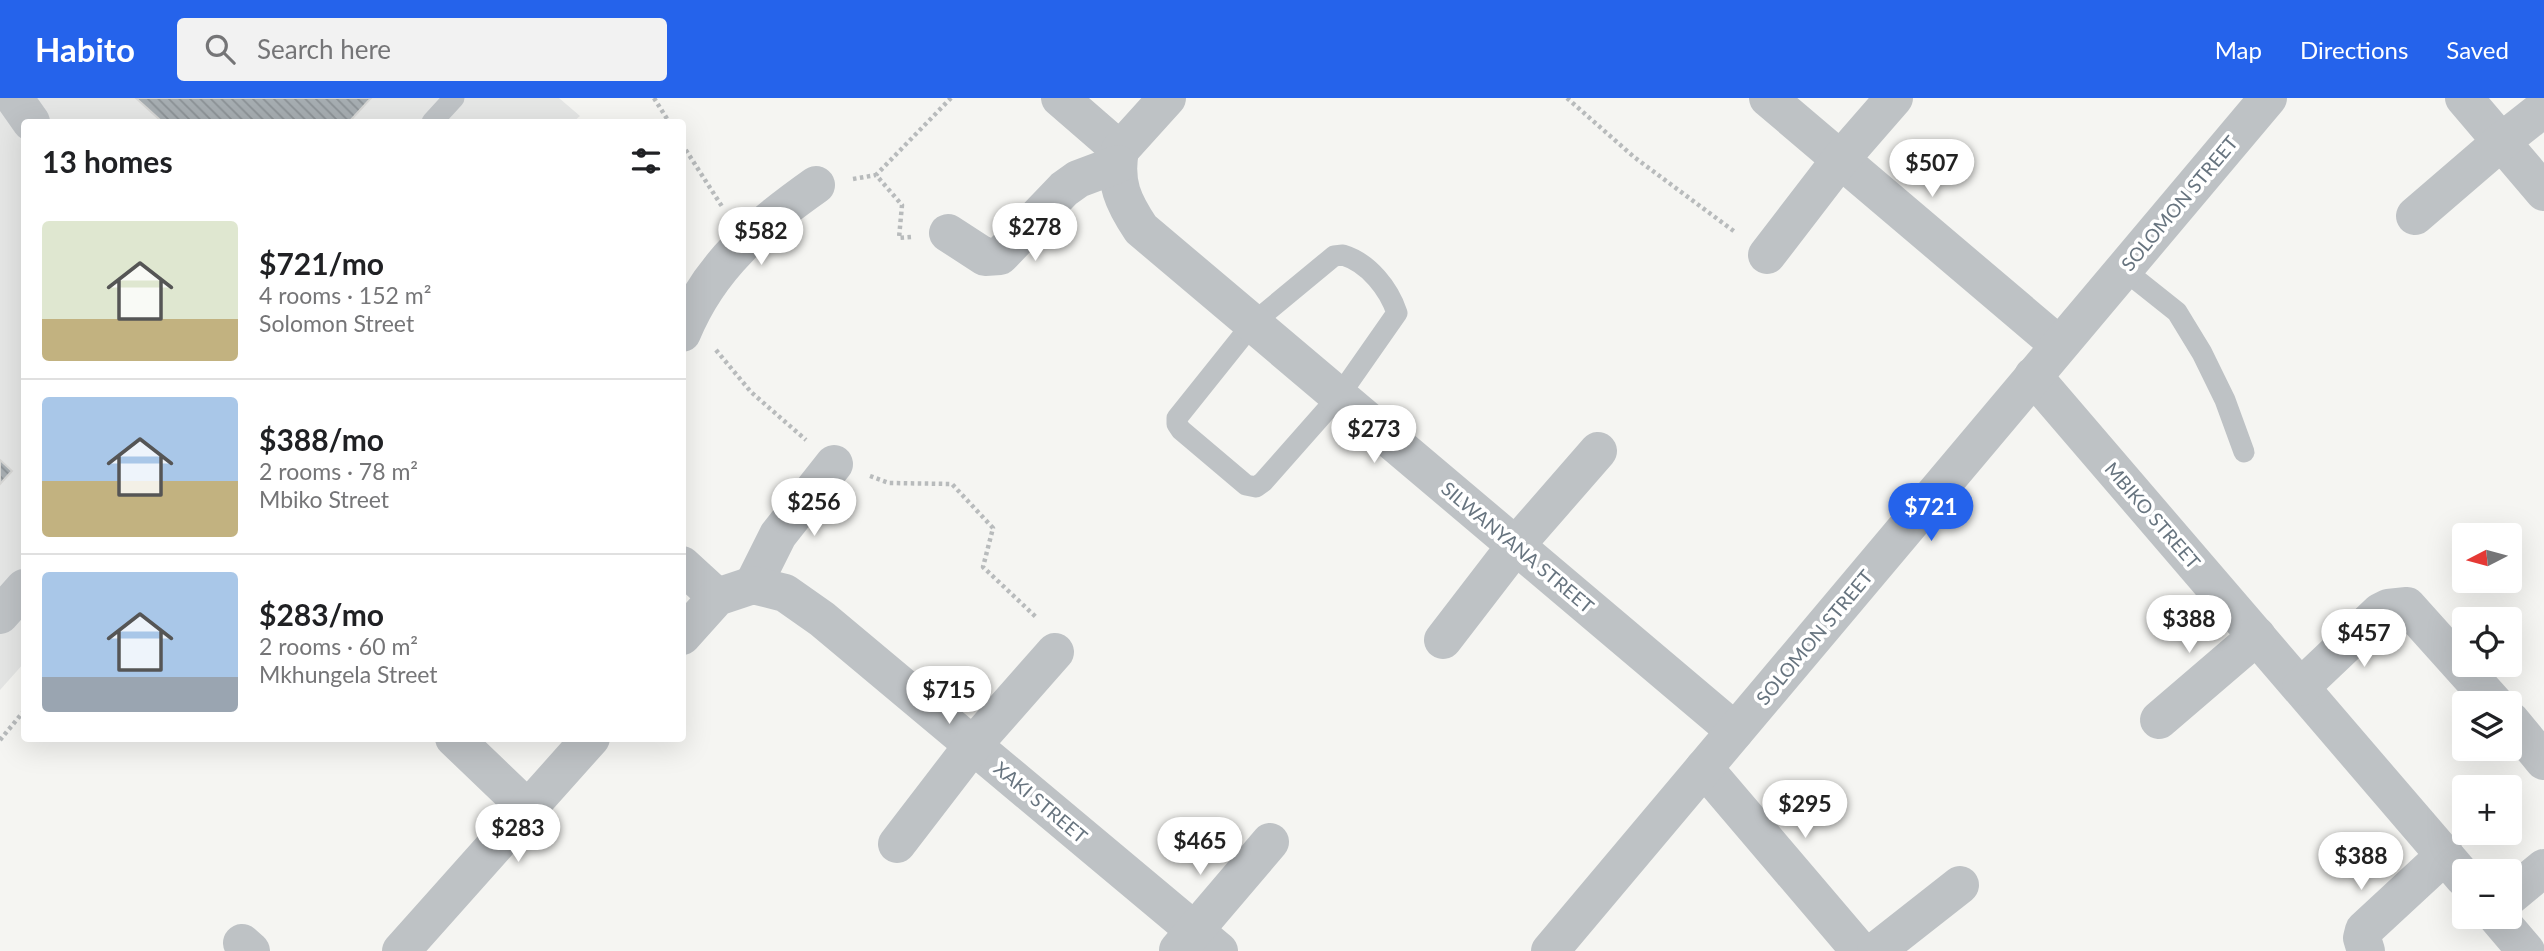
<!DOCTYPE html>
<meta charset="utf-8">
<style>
body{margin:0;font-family:Lato,sans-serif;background:#f2f2f2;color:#202124;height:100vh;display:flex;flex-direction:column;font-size:26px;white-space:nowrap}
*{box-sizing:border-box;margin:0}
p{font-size:23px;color:#757577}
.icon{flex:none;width:38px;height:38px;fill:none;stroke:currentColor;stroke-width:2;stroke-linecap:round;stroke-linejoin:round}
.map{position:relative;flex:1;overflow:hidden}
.sheet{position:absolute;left:21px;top:21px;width:665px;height:623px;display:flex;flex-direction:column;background:#fff;border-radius:7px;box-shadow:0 7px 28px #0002}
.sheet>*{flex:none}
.needle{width:46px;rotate:264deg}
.buttons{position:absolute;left:2452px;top:425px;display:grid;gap:14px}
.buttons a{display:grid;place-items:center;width:70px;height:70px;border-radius:7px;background:#fff;box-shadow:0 7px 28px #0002;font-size:35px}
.price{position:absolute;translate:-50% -60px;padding:0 16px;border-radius:24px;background:#fff;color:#222;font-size:23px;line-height:46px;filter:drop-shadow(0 2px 4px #0008)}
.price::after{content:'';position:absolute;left:50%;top:42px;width:21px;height:16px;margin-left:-10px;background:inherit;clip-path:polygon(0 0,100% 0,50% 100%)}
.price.on{background:#2563eb;color:#fff}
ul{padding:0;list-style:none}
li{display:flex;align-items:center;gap:21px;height:175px;padding:0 21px}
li+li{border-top:2px solid #e0e0e0}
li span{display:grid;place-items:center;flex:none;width:196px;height:140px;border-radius:7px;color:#555}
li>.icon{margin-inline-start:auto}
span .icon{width:84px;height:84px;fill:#fffc;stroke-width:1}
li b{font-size:30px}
h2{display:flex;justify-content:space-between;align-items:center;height:84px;padding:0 21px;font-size:30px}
header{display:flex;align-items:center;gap:42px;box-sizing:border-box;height:98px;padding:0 35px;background:#2563eb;color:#fff}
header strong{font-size:33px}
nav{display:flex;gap:38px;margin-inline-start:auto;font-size:24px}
.search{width:490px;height:63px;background:#f2f2f2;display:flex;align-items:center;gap:18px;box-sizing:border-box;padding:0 24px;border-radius:7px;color:#757577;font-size:26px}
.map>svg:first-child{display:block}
</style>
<header>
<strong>Habito</strong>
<div class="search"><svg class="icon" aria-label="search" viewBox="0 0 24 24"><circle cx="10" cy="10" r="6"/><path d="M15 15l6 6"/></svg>Search here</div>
<nav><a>Map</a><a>Directions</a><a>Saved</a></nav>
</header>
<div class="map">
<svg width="2544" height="853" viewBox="0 0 2544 853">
<defs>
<pattern id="building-back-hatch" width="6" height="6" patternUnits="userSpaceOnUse" patternTransform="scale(1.75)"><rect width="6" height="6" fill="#a6adb1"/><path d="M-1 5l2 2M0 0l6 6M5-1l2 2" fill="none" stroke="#8b9195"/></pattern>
</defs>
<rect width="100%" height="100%" fill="#f5f5f2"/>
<path fill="#e5e6e5" d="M0,0H559L580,18L573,24H24V565L0,592Z"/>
<g fill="url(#building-back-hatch)" stroke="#d6d6d4" stroke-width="2">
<path d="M136,0H371L349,24H157L160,22Z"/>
<path d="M0,362L12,373L0,386Z"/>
</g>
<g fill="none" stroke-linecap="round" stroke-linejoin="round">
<g stroke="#b8bbbc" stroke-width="4.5" stroke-dasharray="3.5 3.5" stroke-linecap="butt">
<path d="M654,0L669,24"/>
<path d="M1567,0L1634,59L1735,134"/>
<path d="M682,46L723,110"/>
<path d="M853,81L876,77"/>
<path d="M911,139L899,140L902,107L876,77L951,0"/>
<path d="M716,252L751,294L806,342"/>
<path d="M870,378L889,385L952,386L993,430L983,469L1037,520"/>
<path d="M0,642L24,613"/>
</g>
<g stroke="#bec2c5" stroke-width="21">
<path d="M432,24L454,0"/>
<path d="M1343,157C1369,165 1389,191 1397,215L1339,298L1263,384L1256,389L1246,387L1181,332L1177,326V320L1253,225L1328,163L1334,158Z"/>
<path d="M2123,171L2177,214L2202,255L2225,302L2244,354"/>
</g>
<g stroke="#bec2c5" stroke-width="38">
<path d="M14,0L31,24"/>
<path d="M1060,0L1120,52"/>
<path d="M1768,0L2059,247"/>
<path d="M2464,0L2544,94"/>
<path d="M1120,52C1114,85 1123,104 1141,131L1735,633"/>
<path d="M1120,52L1167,0"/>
<path d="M2415,118L2501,44L2544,10"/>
<path d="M948,135L985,159L1000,158L1064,91L1078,81L1118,66"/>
<path d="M1767,157L1840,62L1894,0"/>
<path d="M682,235C710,167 758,128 816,87"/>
<path d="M2033,278L2464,780"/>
<path d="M682,467L717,499"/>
<path d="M753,487L778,437L834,366"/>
<path d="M0,517L24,490"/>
<path d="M682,538L717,499L753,487L785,495L822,521L1219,853"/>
<path d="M1443,542L1516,447L1598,353"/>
<path d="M2301,589L2380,514L2388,510L2407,508L2495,606"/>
<path d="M2159,622L2257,538"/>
<path d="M2510,622L2544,663"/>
<path d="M454,640L528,711"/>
<path d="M1704,670L1860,853"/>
<path d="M897,746L973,647L1055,554"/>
<path d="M2510,798L2544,770"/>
<path d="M2497,819L2526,853"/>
<path d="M242,845L251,853"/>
<path d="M1178,852L1270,744"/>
<path d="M401,853L591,640"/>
<path d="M1550,853L2268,0"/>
<path d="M1876,853L1960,787"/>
<path d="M2366,853L2362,840L2364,832L2445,757"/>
</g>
</g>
<g text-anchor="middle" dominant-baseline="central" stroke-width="7" stroke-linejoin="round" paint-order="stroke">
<g font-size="19" fill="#67747f" stroke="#fff">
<text transform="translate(2179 105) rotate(-50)">SOLOMON STREET</text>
<text transform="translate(2153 417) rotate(49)">MBIKO STREET</text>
<text transform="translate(1518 449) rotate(40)">SILWANYANA STREET</text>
<text transform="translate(1814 539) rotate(-50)">SOLOMON STREET</text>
<text transform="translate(1041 704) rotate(40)">XAKI STREET</text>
</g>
</g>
</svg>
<div class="buttons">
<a><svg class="needle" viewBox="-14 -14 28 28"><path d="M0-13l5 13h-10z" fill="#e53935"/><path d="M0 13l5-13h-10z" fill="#757577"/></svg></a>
<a><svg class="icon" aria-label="locate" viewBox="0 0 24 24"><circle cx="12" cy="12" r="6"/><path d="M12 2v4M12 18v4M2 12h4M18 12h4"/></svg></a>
<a><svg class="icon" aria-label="layers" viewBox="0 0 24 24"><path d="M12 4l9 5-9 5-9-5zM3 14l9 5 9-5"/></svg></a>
<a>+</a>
<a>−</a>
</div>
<b class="price" style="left:1932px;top:101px">$507</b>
<b class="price" style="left:1035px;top:165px">$278</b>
<b class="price" style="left:761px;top:169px">$582</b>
<b class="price" style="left:1374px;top:367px">$273</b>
<b class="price" style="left:814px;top:440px">$256</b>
<b class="price on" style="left:1931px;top:445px">$721</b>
<b class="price" style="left:2189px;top:557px">$388</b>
<b class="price" style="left:2364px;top:571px">$457</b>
<b class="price" style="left:949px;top:628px">$715</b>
<b class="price" style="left:1805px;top:742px">$295</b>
<b class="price" style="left:518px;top:766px">$283</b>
<b class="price" style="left:1200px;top:779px">$465</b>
<b class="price" style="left:2361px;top:794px">$388</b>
<section class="sheet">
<h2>13 homes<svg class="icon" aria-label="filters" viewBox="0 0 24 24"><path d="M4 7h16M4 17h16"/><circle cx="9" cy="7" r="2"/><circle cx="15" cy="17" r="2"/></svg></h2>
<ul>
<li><span style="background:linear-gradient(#dfe7d0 70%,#c2b280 0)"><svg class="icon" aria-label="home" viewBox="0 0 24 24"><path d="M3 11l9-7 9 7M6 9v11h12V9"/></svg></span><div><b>$721/mo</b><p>4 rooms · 152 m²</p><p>Solomon Street</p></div></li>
<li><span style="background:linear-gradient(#a9c7e8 60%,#c2b280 0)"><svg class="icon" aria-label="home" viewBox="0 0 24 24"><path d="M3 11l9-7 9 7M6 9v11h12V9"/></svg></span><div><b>$388/mo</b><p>2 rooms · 78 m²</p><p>Mbiko Street</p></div></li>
<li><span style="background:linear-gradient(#a9c7e8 75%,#9aa5b1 0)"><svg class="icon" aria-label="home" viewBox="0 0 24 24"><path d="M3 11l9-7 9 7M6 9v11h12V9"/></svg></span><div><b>$283/mo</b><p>2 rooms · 60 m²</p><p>Mkhungela Street</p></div></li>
</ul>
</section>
</div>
